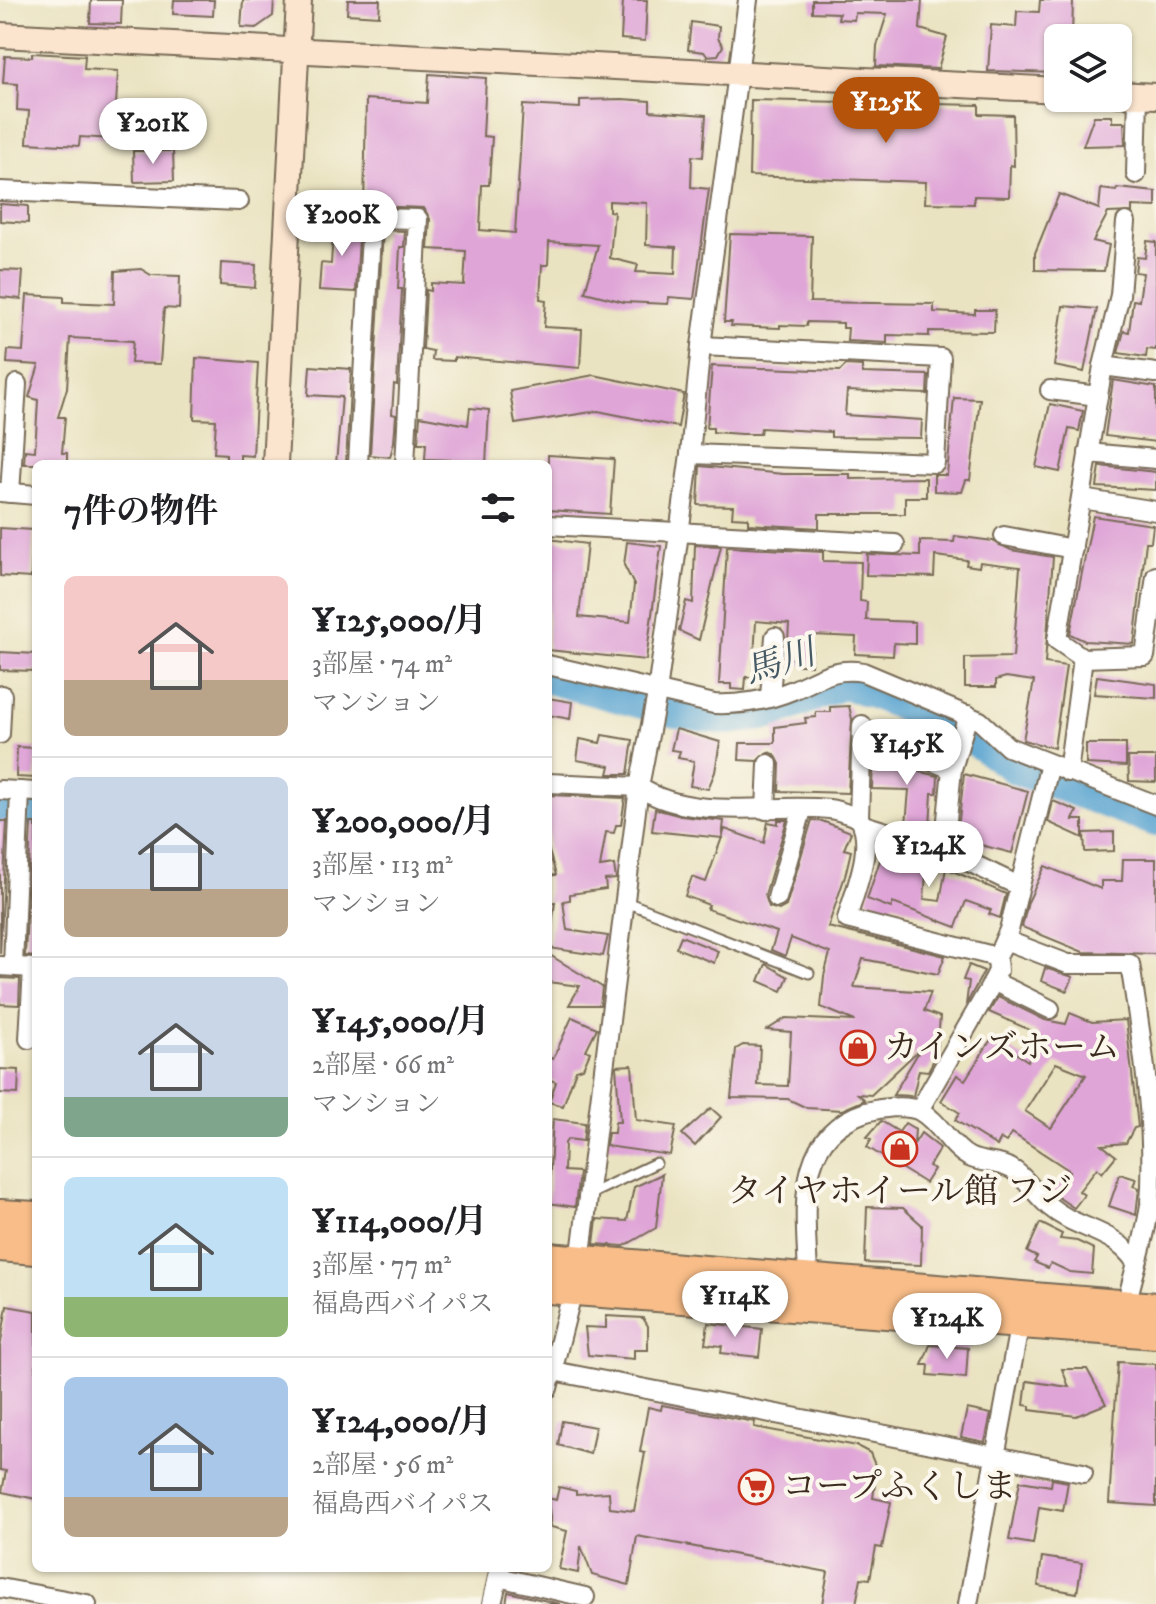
<!DOCTYPE html>
<html lang="ja">
<meta charset="utf-8">
<style>
body{margin:0;font-family:"IM FELL DW Pica","Noto Serif JP",serif;background:#f6f6f6;color:#202124;height:100vh;display:flex;flex-direction:column;font-size:30px;white-space:nowrap}
*{box-sizing:border-box;margin:0}
p{font-size:26px;color:#757577}
.icon{flex:none;width:44px;height:44px;fill:none;stroke:currentColor;stroke-width:2;stroke-linecap:round;stroke-linejoin:round}
.map{position:relative;flex:1;overflow:hidden}
.details{position:absolute;left:32px;top:460px;width:520px;height:1112px;display:flex;flex-direction:column;background:#fff;border-radius:12px;box-shadow:0 2px 6px #0004}
.details>*{flex:none}
.fabs{position:absolute;left:1044px;top:24px;display:grid;gap:16px}
.fabs a{display:grid;place-items:center;width:88px;height:88px;border-radius:12px;background:#fff;box-shadow:0 2px 6px #0004;font-size:40px}
.price{position:absolute;translate:-50% -68px;padding:0 18px;border-radius:28px;background:#fff;color:#222;font-size:26px;line-height:52px;filter:drop-shadow(0 2px 4px #0008)}
.price::after{content:'';position:absolute;left:50%;top:48px;width:24px;height:18px;margin-left:-12px;background:inherit;clip-path:polygon(0 0,100% 0,50% 100%)}
.price.on{background:#b45309;color:#fff}
ul{padding:0;list-style:none}
li{display:flex;align-items:center;gap:24px;height:200px;padding:0 32px}
li+li{border-top:2px solid #e0e0e0}
li span{display:grid;place-items:center;flex:none;width:224px;height:160px;border-radius:12px;color:#555}
li>.icon{margin-inline-start:auto}
span .icon{width:96px;height:96px;fill:#fffc;stroke-width:1}
li b{font-size:34px}
h2{display:flex;justify-content:space-between;align-items:center;height:96px;padding:0 32px;font-size:34px}
.map>svg:first-child{display:block}
</style>
<div class="map">
<svg width="1156" height="1604" viewBox="0 0 1156 1604">
<rect width="100%" height="100%" fill="#fbf7ec"/>
<filter id="ink" filterUnits="userSpaceOnUse"><feTurbulence type="fractalNoise" baseFrequency=".0125" numOctaves="2"/><feDisplacementMap in="SourceGraphic" scale="16" xChannelSelector="R" yChannelSelector="G"/><feConvolveMatrix kernelMatrix="1 2 1 2 8 2 1 2 1" color-interpolation-filters="sRGB"/></filter>
<filter id="wash" filterUnits="userSpaceOnUse"><feTurbulence type="fractalNoise" baseFrequency=".006" numOctaves="4" result="noise"/><feDisplacementMap in="SourceGraphic" scale="32" xChannelSelector="R" yChannelSelector="G"/><feGaussianBlur stdDeviation="1.8" result="paint"/><feColorMatrix in="noise" values="0 0 0 0 0 0 0 0 0 0 0 0 0 0 0 0 0 1.4 0 .05"/><feComposite in="paint" operator="in"/></filter>
<g filter="url(#wash)">
<rect width="100%" height="100%" fill="#eae3c1"/>
<g fill="none" stroke-linecap="round" stroke-linejoin="round">
<g stroke="#57a3d0" stroke-width="32">
<path d="M548,678L676,712L726,719L770,714L842,684L861,688L959,729L1014,768L1156,821"/>
<path d="M0,808L36,810"/>
</g>
</g>
<g id="blocks">
<g fill="#dfa5d7" fill-rule="evenodd">
<path d="M91,0H122L121,24L90,23Z"/>
<path d="M174,0H214L213,16L173,14Z"/>
<path d="M243,0H274L273,16L256,28L241,27Z"/>
<path d="M348,0H380L379,16L347,14Z"/>
<path d="M623,0H647L645,41L621,39Z"/>
<path d="M812,0H922L920,29L947,37L938,69L876,66L877,46L887,14L855,13L854,20L838,19L839,13L812,12Z"/>
<path d="M1040,0H1073L1072,38H1058V73L988,71L991,25L1016,27L1017,11L1039,12Z"/>
<path d="M691,22L719,26L718,38L723,46L718,55L707,56L704,52L688,50Z"/>
<path d="M32,53L85,56L84,69L118,71L114,139L80,137L79,146L27,143L29,111L17,110L18,84L3,83L5,56L32,57Z"/>
<path d="M429,74L486,78L483,136L492,137L489,185H482L480,230L515,233L523,105L580,108V100L622,99L650,101V111L706,115L703,157L692,156L691,187L709,189L694,299L669,297L668,304L624,302L585,292L598,245L549,242L548,265H542L540,299L546,300L544,327L582,329L580,368L454,357V361L432,360L433,351L423,349L426,290L431,291V283L464,285L466,251L428,249L430,219L424,208L372,206L364,210L366,99L427,103ZM609,201L647,203L646,245L676,247L675,274L636,272L638,265L610,258L614,212L609,211Z"/>
<path d="M751,100L979,105V114L1013,115L1014,166L1010,165L1009,197L974,196V204L925,203L926,182L749,176Z"/>
<path d="M1094,116H1112V122H1124L1125,145L1083,146Z"/>
<path d="M133,151H173L174,181L134,182Z"/>
<path d="M1117,188L1156,192V207L1132,206V212L1108,213L1093,241L1109,245L1104,271L1035,270V253L1059,194L1099,209L1101,189L1116,191Z"/>
<path d="M0,204L28,206V223L0,221Z"/>
<path d="M334,218L360,220L356,292L319,290L321,263L331,264Z"/>
<path d="M383,230L405,231L404,247H400L398,289H402L397,385L394,384L392,414L396,415L394,442L390,457L370,455Z"/>
<path d="M730,234L812,236L810,302L934,304V312L975,314V310H995L994,332L929,331V336L887,335V343L847,341L848,328H843V323L807,322L806,326L780,325V328L731,326L732,322H724Z"/>
<path d="M1147,241L1156,242V350L1147,349L1146,357L1118,353L1124,331L1129,332L1133,300L1139,301L1143,273L1135,272L1137,257L1145,258Z"/>
<path d="M221,263L256,265L255,288L220,285Z"/>
<path d="M141,269L151,275L180,276L179,309L164,308L160,364L131,363L133,341L70,338L67,388L58,417H65L62,453H67V464H24L25,450L35,451L38,400L29,397L39,365L7,363L8,350L23,351L27,295L64,297V302L114,304L115,271Z"/>
<path d="M0,270L23,271L21,299L0,297Z"/>
<path d="M1063,306L1097,309L1084,372L1054,366Z"/>
<path d="M196,358L258,363L253,456L240,455V461L226,460V454L214,453L216,420L194,419Z"/>
<path d="M846,365L862,366V373L928,375L927,394L847,391L845,415L922,420L921,438L831,437V432L761,428L760,434H742L713,432V428H707L712,366L840,371Z"/>
<path d="M310,366L351,369L346,464H336L342,397L308,395Z"/>
<path d="M594,375L684,394L678,427L598,411L515,424L510,391Z"/>
<path d="M1113,380L1156,387V442L1105,436Z"/>
<path d="M954,398L980,399L970,480H966L962,492L934,491V475H947Z"/>
<path d="M1050,404L1083,411L1079,431L1069,429L1060,472L1036,467Z"/>
<path d="M470,408L489,410L486,464H452V460L425,459L426,443H418L420,416L468,425Z"/>
<path d="M548,455L614,459L610,514L548,510Z"/>
<path d="M700,466L783,474H850V479L926,478V497H905V514H819V528L748,524V518L732,517L733,506L698,505Z"/>
<path d="M1100,466L1156,472V490L1097,487Z"/>
<path d="M1093,516L1153,525L1151,542H1146L1134,644L1085,641L1070,634Z"/>
<path d="M0,528L33,530L31,578L0,576Z"/>
<path d="M955,536L993,541L1011,550L1053,557L1045,663L1066,666L1054,748L1023,740L1034,681L1006,677L996,680V687H965V658L1013,657L1020,567L980,562L979,567L966,565L967,560L935,556L934,577L866,575L867,554L920,556V541L954,542Z"/>
<path d="M548,539L587,544L579,617L630,622L634,585L624,565L627,542L661,546L646,660L548,650Z"/>
<path d="M695,545L721,546L699,640L679,631L686,601L693,603Z"/>
<path d="M727,547L823,552V561L861,562L860,601L867,602L866,620L915,622V644L894,643L893,656L855,654L856,637L813,635L811,665H796V659L787,658L789,624L756,621L753,678L746,677L745,690L731,689V684H719Z"/>
<path d="M0,652L36,654V671L0,670Z"/>
<path d="M1097,676L1156,684V698L1094,694Z"/>
<path d="M548,698L572,702L570,719L548,715Z"/>
<path d="M849,706L852,719L848,793L779,791L780,764L775,754L768,752L757,761L739,760L740,743H775V727L806,723L805,718L816,717V712H830V707Z"/>
<path d="M676,729L720,742L715,772L708,789L690,786L694,761L678,758L680,751L671,750Z"/>
<path d="M602,735L633,740L628,774H608L610,766L577,760L580,739L600,743Z"/>
<path d="M1086,744H1126V766L1086,764Z"/>
<path d="M17,747L36,748V778L16,777Z"/>
<path d="M1128,757H1156V782L1129,781Z"/>
<path d="M873,758H891L906,764V768L938,776L937,793H932L930,826L906,824L909,790L872,789Z"/>
<path d="M964,774L1028,791L1012,853L957,839Z"/>
<path d="M548,795L625,798L621,825H616L614,833L606,832L600,867L614,865L616,879L605,880L606,889L570,894V900L563,901L567,930L608,936L603,956L549,948L555,902L548,903V876L556,875L548,848Z"/>
<path d="M1053,801L1077,811L1073,820H1083V838L1048,822Z"/>
<path d="M655,809L681,816L724,821L722,838L652,831Z"/>
<path d="M778,820H787L765,895L769,907L779,910L786,906L812,820L822,821L851,832L844,849L851,851L845,876L828,927L945,956L938,974L863,959L854,987L931,992L924,1011L940,1017L937,1054L928,1071L919,1070L913,1096L893,1095L921,1048L871,1095L858,1094L865,1100L842,1110L807,1108L788,1099L731,1098L736,1049L743,1045L760,1046L758,1085L788,1086L791,1032L767,1030L786,1018L855,1021L821,1007L824,976L830,953L791,938L785,956L771,950L777,932L707,909L709,905L685,896L692,877L706,882L725,829L764,843L768,822L778,824Z"/>
<path d="M0,821H7L0,954Z"/>
<path d="M31,823H36V957L25,956Z"/>
<path d="M1114,832V851L1085,852L1084,833Z"/>
<path d="M885,845L927,860L924,899L940,901L946,868L1006,894L1000,918L989,914L991,910L966,901L956,927L893,903L891,908L867,899Z"/>
<path d="M1123,859H1156V954L1083,952L1022,927L1028,902L1045,866L1101,889V881H1122Z"/>
<path d="M681,936L718,951L714,963L676,948Z"/>
<path d="M548,954L602,987L600,1005H569L580,986L548,982Z"/>
<path d="M766,964L788,977L782,991L759,981Z"/>
<path d="M969,965L984,971L966,1005L969,981L963,980Z"/>
<path d="M1045,968L1073,977L1067,991L1041,981Z"/>
<path d="M0,978L20,979L19,1005L0,1004Z"/>
<path d="M998,997L1045,1020L1066,1024L1070,1013L1092,1022L1126,1020L1138,1127L1134,1128L1126,1143L1102,1145L1116,1156L1102,1173L1097,1168L1079,1191L1084,1195L1074,1208L1052,1193L1070,1171L1012,1133L1006,1142L1001,1139L997,1146L955,1120L960,1113L941,1101L957,1075L965,1080L992,1038L1028,1061L1039,1034L989,1012ZM1056,1063L1086,1075L1051,1128L1025,1111Z"/>
<path d="M572,1017L597,1028L586,1050L590,1052L583,1068L576,1070L563,1106L549,1102L556,1082L548,1079V1057L553,1059Z"/>
<path d="M632,1065L636,1120L676,1126L670,1155L606,1146L608,1133H614L615,1122H620L616,1066Z"/>
<path d="M0,1069L19,1070L18,1094L0,1093Z"/>
<path d="M711,1108L721,1117L695,1146L682,1134Z"/>
<path d="M553,1119L585,1123L583,1141L568,1139L565,1143L564,1171L579,1172L575,1207L548,1203Z"/>
<path d="M881,1121L899,1132L905,1123L915,1129L914,1144L921,1133L940,1148L929,1166L934,1169L925,1183L867,1147L871,1139L867,1137Z"/>
<path d="M662,1174L656,1228L624,1246L594,1244L597,1219L627,1221L634,1187Z"/>
<path d="M1120,1174L1136,1179L1133,1186L1139,1188L1136,1215L1109,1206Z"/>
<path d="M867,1207L903,1208L922,1225L921,1265L865,1263Z"/>
<path d="M1040,1223L1062,1234L1060,1239L1077,1241L1094,1249L1092,1274L1070,1272L1051,1263L1048,1268L1034,1262L1037,1257L1027,1252Z"/>
<path d="M7,1306L36,1311V1499L2,1492L6,1471L0,1470V1348Z"/>
<path d="M606,1316L643,1318L648,1326V1350H634V1359L588,1355L585,1327L606,1328Z"/>
<path d="M708,1323L762,1329L759,1357L721,1353L722,1346L705,1344Z"/>
<path d="M930,1345L968,1348L966,1378L928,1375L929,1365H922Z"/>
<path d="M1118,1362L1156,1364V1506L1109,1503Z"/>
<path d="M1062,1369H1087L1106,1404L1076,1416L1030,1410V1406L1024,1405L1027,1381L1069,1387Z"/>
<path d="M662,1405L755,1422L754,1427L857,1446L870,1453L877,1470L873,1498L891,1502L882,1548L876,1547L870,1579L861,1578L856,1604H822L828,1572L637,1536L629,1585L592,1575L581,1546L578,1573L559,1569L567,1531L551,1527L548,1498L556,1500L559,1487L576,1491V1494L609,1492L610,1508L634,1511L645,1453L640,1452L648,1407L661,1410Z"/>
<path d="M967,1409L991,1414L985,1442L961,1437Z"/>
<path d="M562,1421L595,1427L590,1454L558,1445Z"/>
<path d="M1052,1479L1068,1482L1063,1511L1039,1507L1033,1544L1009,1540L1020,1481L1051,1486Z"/>
<path d="M1042,1557L1082,1563L1077,1593L1038,1586Z"/>
<path d="M508,1592L560,1604H506Z"/>
</g>
</g>
</g>
<g filter="url(#ink)">
<use href="#blocks" fill-opacity="0" stroke="#786b57" stroke-width="2"/>
<g fill="none" stroke-linecap="round" stroke-linejoin="round">
<g stroke="#786b57" stroke-width="13">
<g id="lane">
<path d="M626,902L809,973"/>
<path d="M588,1195L656,1163"/>
</g>
</g>
<g stroke="#786b57" stroke-width="22">
<g id="street">
<path d="M1136,174L1138,95"/>
<path d="M0,191L239,201"/>
<path d="M1103,366L1156,373"/>
<path d="M1050,390L1098,396"/>
<path d="M1088,453L1156,459"/>
<path d="M690,454L935,463L941,358L701,346"/>
<path d="M358,464L372,218L418,219L405,464"/>
<path d="M0,492L36,495"/>
<path d="M10,493L17,384"/>
<path d="M1082,499L1156,511"/>
<path d="M548,525L895,544"/>
<path d="M1004,536L1073,549"/>
<path d="M1083,658L1145,656L1156,576"/>
<path d="M548,665L714,704C740,705 769,700 793,690C820,679 832,667 863,672L980,721L1008,747L1156,805"/>
<path d="M770,696L775,637"/>
<path d="M862,725L859,818C876,844 854,892 847,919L997,957L1009,930L1050,764"/>
<path d="M0,734L2,695"/>
<path d="M862,734L952,769"/>
<path d="M1068,772L1083,658L1057,640L1103,366L1120,295L1126,222"/>
<path d="M548,783L639,787C691,822 771,803 829,809C839,810 850,815 859,818"/>
<path d="M0,790L36,792"/>
<path d="M766,810L768,764"/>
<path d="M864,825L944,850L1019,886"/>
<path d="M944,850L952,769L968,715"/>
<path d="M777,898L802,810"/>
<path d="M1005,940L1068,964H1130C1142,1042 1156,1124 1150,1204C1146,1238 1133,1273 1126,1306"/>
<path d="M0,966L33,968L29,1039"/>
<path d="M13,966L20,791"/>
<path d="M993,981L1050,1009"/>
<path d="M919,1110L989,989L998,971L997,957"/>
<path d="M808,1280C807,1217 790,1137 866,1112C880,1108 906,1104 920,1111C940,1122 950,1147 969,1157C983,1164 1001,1161 1015,1171C1028,1181 1037,1196 1049,1206C1078,1231 1112,1228 1135,1261"/>
<path d="M553,1371L1083,1473"/>
<path d="M548,1388L580,1262L639,787L656,699L690,454L701,346L748,0"/>
<path d="M498,1577L585,1597"/>
<path d="M0,1588L87,1604"/>
<path d="M492,1604L500,1568"/>
<path d="M968,1604L1021,1316"/>
</g>
</g>
<g stroke="#786b57" stroke-width="28">
<g id="secondary">
<path d="M0,35L1058,90"/>
<path d="M1118,94L1156,96"/>
<path d="M275,464L299,0"/>
</g>
</g>
<g stroke="#786b57" stroke-width="36">
<g id="highway">
<path d="M0,1216L36,1218"/>
<path d="M0,1245L36,1248"/>
<path d="M548,1259L1156,1309"/>
<path d="M548,1287L1156,1332"/>
</g>
</g>
<use href="#lane" stroke="#fff" stroke-width="9"/>
<use href="#street" stroke="#fff" stroke-width="18"/>
<use href="#secondary" stroke="#fce5cf" stroke-width="24"/>
<use href="#highway" stroke="#f8bd88" stroke-width="32"/>
</g>
</g>
<defs>
<g id="shop-ring" transform="scale(1.8)"><circle r="9.5" fill="#fbf7ec" stroke="#c8321e" stroke-width="1.5"/><path d="M-5-2.5h2.3a2.7 3.5 0 0 1 5.4 0H5L5.5 6h-11ZM-1.5-2.5h3a1.5 2.3 0 0 0-3 0Z" fill="#c8321e"/></g>
<g id="supermarket-ring" transform="scale(1.8)"><circle r="9.5" fill="#fbf7ec" stroke="#c8321e" stroke-width="1.5"/><path d="M-6-5.5h2.5l.6 2H6L4.5 2H-2.5L-4.4-4H-6ZM-1.5 3.2a1.3 1.3 0 1 0 .1 0ZM3 3.2a1.3 1.3 0 1 0 .1 0Z" fill="#c8321e"/></g>
</defs>
<g fill-rule="evenodd">
<use href="#shop-ring" x="858" y="1048"/>
<use href="#shop-ring" x="900" y="1149"/>
<use href="#supermarket-ring" x="756" y="1487"/>
</g>
<g text-anchor="middle" dominant-baseline="central" stroke-width="8" stroke-linejoin="round" paint-order="stroke">
<g font-size="34" fill="#3b2a1e" stroke="#fbf7ec" text-anchor="start">
<text x="884" y="1048">カインズホーム</text>
<text x="900" y="1192" text-anchor="middle">タイヤホイール館 フジ</text>
<text x="782" y="1487">コープふくしま</text>
</g>
<g font-size="36" font-style="italic" fill="#465a65" stroke="#fbf7ec">
<text transform="translate(780 663) rotate(-18)">馬川</text>
</g>
</g>
</svg>
<div class="fabs">
<a><svg class="icon" aria-label="layers" viewBox="0 0 24 24"><path d="M12 4l9 5-9 5-9-5zM3 14l9 5 9-5"/></svg></a>
</div>
<b class="price on" style="left:886px;top:145px">¥125K</b>
<b class="price" style="left:153px;top:166px">¥201K</b>
<b class="price" style="left:342px;top:258px">¥200K</b>
<b class="price" style="left:907px;top:787px">¥145K</b>
<b class="price" style="left:929px;top:889px">¥124K</b>
<b class="price" style="left:735px;top:1339px">¥114K</b>
<b class="price" style="left:947px;top:1361px">¥124K</b>
<section class="details">
<h2>7件の物件<svg class="icon" aria-label="filters" viewBox="0 0 24 24"><path d="M4 7h16M4 17h16"/><circle cx="9" cy="7" r="2"/><circle cx="15" cy="17" r="2"/></svg></h2>
<ul>
<li><span style="background:linear-gradient(#f6c9c9 65%,#b9a48a 0)"><svg class="icon" aria-label="home" viewBox="0 0 24 24"><path d="M3 11l9-7 9 7M6 9v11h12V9"/></svg></span><div><b>¥125,000/月</b><p>3部屋 · 74 m²</p><p>マンション</p></div></li>
<li><span style="background:linear-gradient(#c9d6e8 70%,#b9a48a 0)"><svg class="icon" aria-label="home" viewBox="0 0 24 24"><path d="M3 11l9-7 9 7M6 9v11h12V9"/></svg></span><div><b>¥200,000/月</b><p>3部屋 · 113 m²</p><p>マンション</p></div></li>
<li><span style="background:linear-gradient(#c9d6e8 75%,#7fa58c 0)"><svg class="icon" aria-label="home" viewBox="0 0 24 24"><path d="M3 11l9-7 9 7M6 9v11h12V9"/></svg></span><div><b>¥145,000/月</b><p>2部屋 · 66 m²</p><p>マンション</p></div></li>
<li><span style="background:linear-gradient(#bfe0f5 75%,#8fb573 0)"><svg class="icon" aria-label="home" viewBox="0 0 24 24"><path d="M3 11l9-7 9 7M6 9v11h12V9"/></svg></span><div><b>¥114,000/月</b><p>3部屋 · 77 m²</p><p>福島西バイパス</p></div></li>
<li><span style="background:linear-gradient(#a9c7e8 75%,#b9a48a 0)"><svg class="icon" aria-label="home" viewBox="0 0 24 24"><path d="M3 11l9-7 9 7M6 9v11h12V9"/></svg></span><div><b>¥124,000/月</b><p>2部屋 · 56 m²</p><p>福島西バイパス</p></div></li>
</ul>
</section>
</div>
